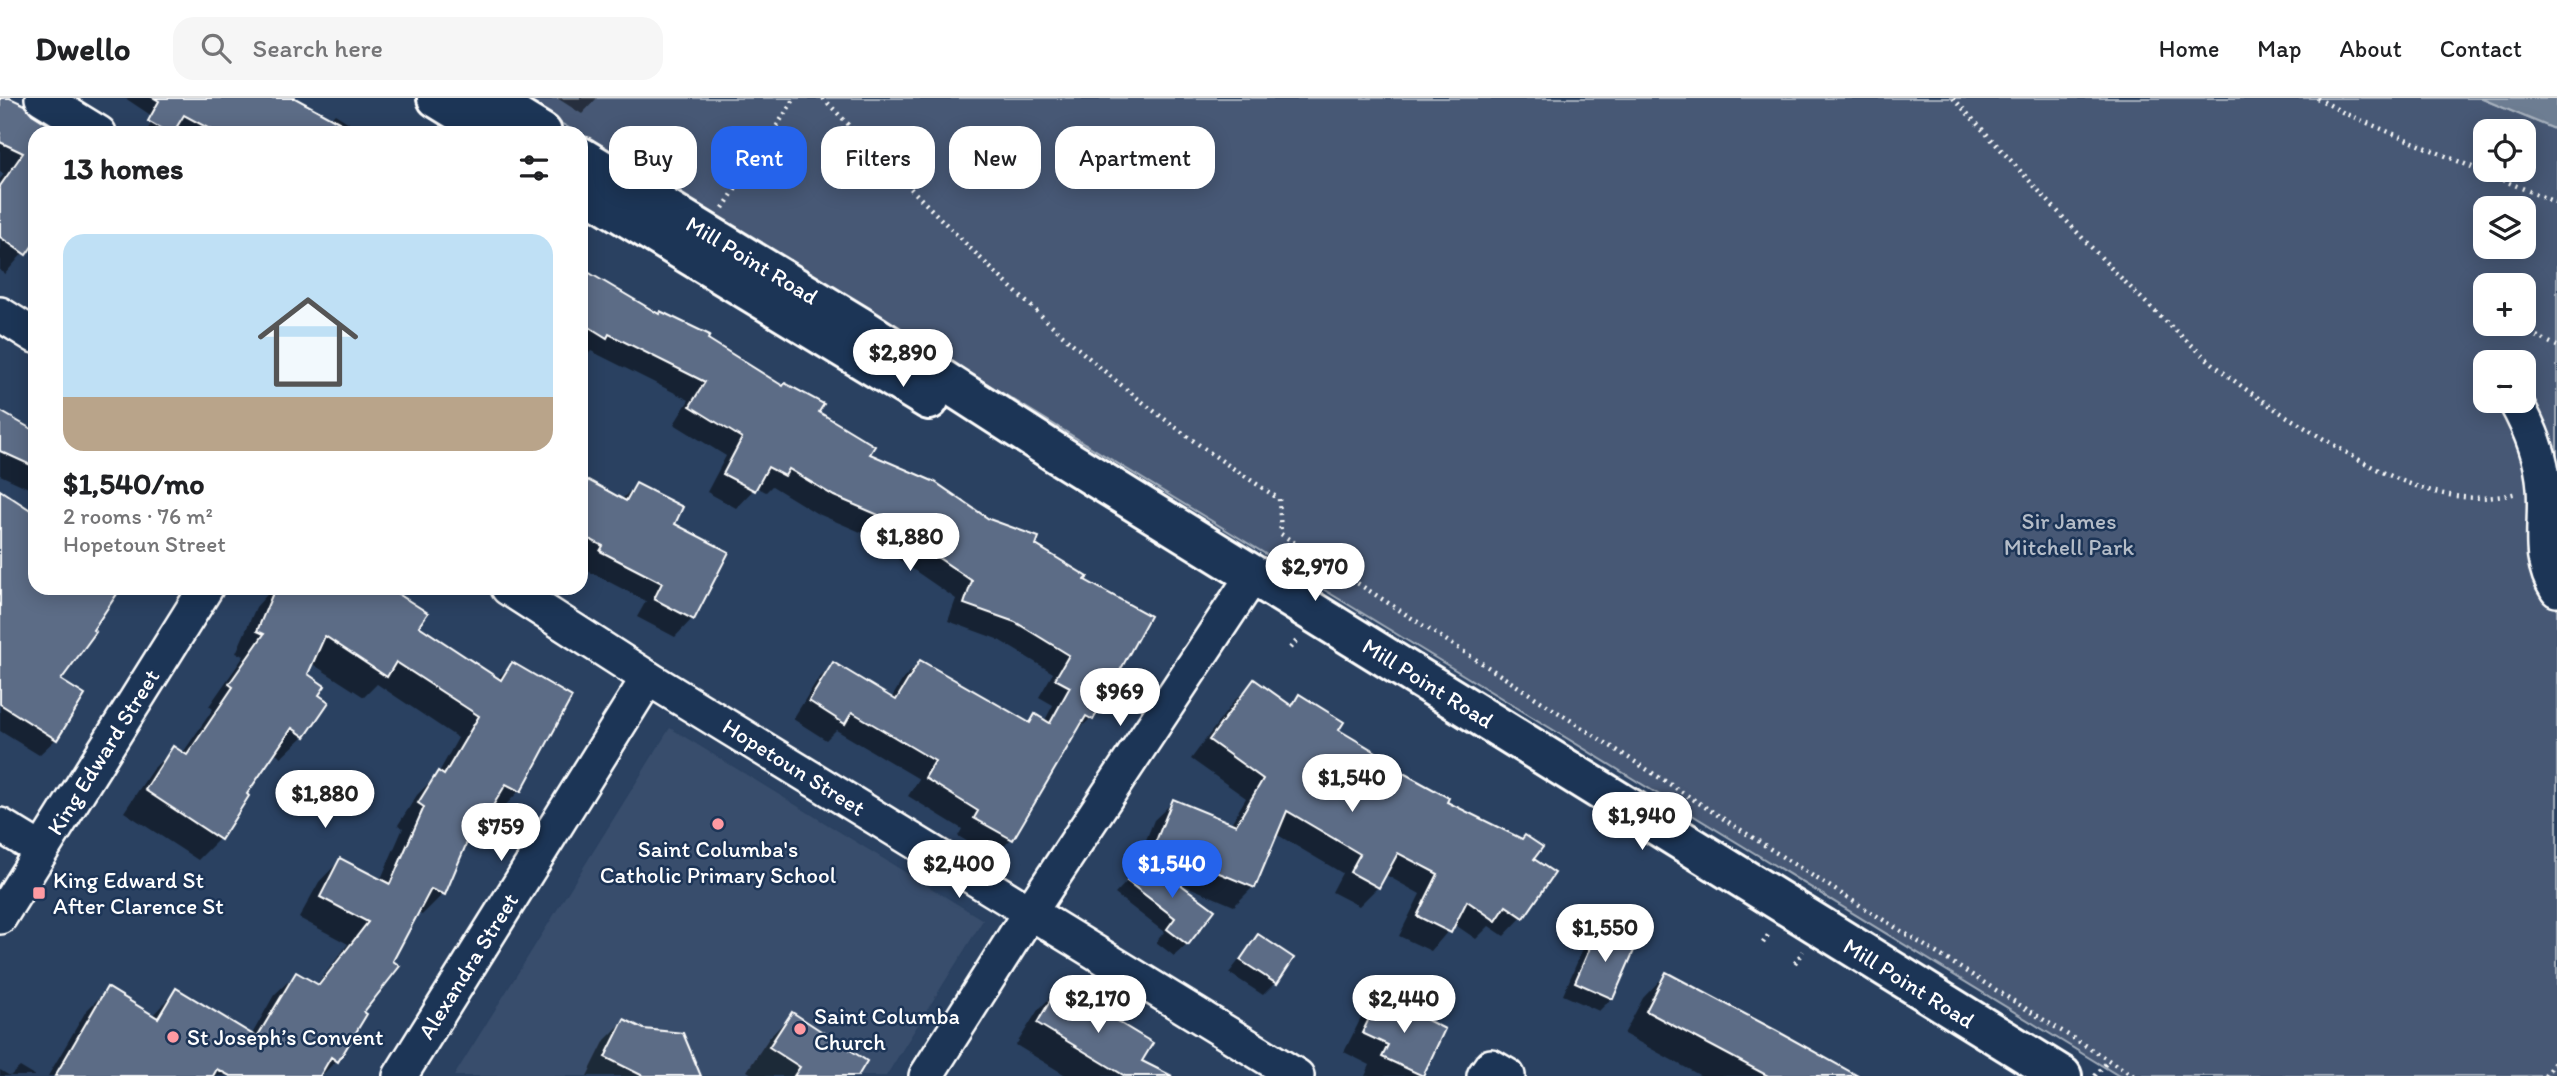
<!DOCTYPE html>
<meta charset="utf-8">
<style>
body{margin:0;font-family:Itim,sans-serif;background:#f6f6f6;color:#202124;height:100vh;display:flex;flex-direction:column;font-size:26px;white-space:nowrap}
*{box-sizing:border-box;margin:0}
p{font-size:23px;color:#757577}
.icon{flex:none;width:38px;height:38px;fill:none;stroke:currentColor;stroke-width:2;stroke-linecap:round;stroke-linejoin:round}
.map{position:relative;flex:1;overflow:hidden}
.sheet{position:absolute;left:28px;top:28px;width:560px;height:469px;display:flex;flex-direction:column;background:#fff;border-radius:21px;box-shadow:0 4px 18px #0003}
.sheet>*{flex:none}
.guide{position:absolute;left:609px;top:28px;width:665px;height:63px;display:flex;gap:14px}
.controls{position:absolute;left:2473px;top:21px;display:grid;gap:14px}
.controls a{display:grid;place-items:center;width:63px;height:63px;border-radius:14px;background:#fff;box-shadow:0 4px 18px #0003;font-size:35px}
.price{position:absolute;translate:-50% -60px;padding:0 16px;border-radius:24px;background:#fff;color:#222;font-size:23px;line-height:46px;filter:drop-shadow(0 2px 4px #0008)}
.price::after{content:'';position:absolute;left:50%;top:42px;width:21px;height:16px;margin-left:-10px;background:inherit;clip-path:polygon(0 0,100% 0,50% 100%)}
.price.on{background:#2563eb;color:#fff}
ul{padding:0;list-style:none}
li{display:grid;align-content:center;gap:14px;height:371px;padding:0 35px}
li span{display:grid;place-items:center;height:217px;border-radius:21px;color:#555}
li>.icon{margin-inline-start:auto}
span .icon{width:126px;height:126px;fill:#fffc;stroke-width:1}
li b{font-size:30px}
h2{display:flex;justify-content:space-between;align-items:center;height:84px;padding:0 35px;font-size:30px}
.tag{padding:0 24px;border-radius:21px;background:#fff;box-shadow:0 4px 18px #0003;font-size:24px;line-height:63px}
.tag.on{background:#2563eb;color:#fff}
header{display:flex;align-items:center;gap:42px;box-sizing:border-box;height:98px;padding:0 35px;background:#fff;border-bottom:2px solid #e0e0e0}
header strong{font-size:33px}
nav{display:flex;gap:38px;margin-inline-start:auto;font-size:24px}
.search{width:490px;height:63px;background:#f6f6f6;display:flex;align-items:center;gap:18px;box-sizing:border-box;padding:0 24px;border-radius:21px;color:#757577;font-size:26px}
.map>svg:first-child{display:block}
</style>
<header>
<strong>Dwello</strong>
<div class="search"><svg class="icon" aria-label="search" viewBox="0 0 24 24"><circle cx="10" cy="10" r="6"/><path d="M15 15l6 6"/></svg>Search here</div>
<nav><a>Home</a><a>Map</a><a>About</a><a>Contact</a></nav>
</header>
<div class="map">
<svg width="2557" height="978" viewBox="0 0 2557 978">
<rect width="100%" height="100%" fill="#2a4161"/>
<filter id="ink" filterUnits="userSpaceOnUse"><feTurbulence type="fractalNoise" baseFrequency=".0143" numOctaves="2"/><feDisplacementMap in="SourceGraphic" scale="14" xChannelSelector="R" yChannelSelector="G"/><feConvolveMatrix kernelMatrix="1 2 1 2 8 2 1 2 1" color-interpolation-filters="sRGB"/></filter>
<g filter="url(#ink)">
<path fill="#394e6c" d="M670,630L983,822L886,978H454Z"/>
<path fill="#465975" stroke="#a2acba" stroke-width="2" fill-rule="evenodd" d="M520,0H2480L2557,32V978H2119ZM2485,33H2524V72H2485ZM2485,110H2524V149H2485ZM2485,187H2524V226H2485ZM2485,264H2524V303H2485Z"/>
<path fill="#6d7d92" stroke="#a7b1be" stroke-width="2" d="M2480,0H2557V32Z"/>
<g fill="#0007">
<path d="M0,0H7L59,35H35V141L5,176L0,173V81L4,76L0,74Z"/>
<path d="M125,0H292L330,21L335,16L365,35H145L155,20Z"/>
<path d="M557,0H597L582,16Z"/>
<path d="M581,172L706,241L817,315L867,357L1034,448L1083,483L1091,620L1073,637L1011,741L994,759L958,738L962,731L908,698L919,681L836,632L826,642L793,621L816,584L833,566L891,601L903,581L920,564L1028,626L1036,618L1044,624L1053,607L1039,599L1053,575L997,541L948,523L956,501L895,459L900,451L816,415L772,388L766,394L756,389L736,410L707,394L726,358L674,326L689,302L591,253L588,256L581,252Z"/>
<path d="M0,315L31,333L35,329V393L0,377Z"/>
<path d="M581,381L621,402L636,387L673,427L692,521L675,539L637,519L646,503L584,471L586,466L581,464Z"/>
<path d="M35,417V490H119L58,582L56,641L39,657L0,633V435Z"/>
<path d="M273,490H386L417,529L497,581L512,566L570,599L519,693L498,715L490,710L464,747L443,796L422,817L417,815L337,962L321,978H48L86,913L107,892L152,918L176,892L251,938L274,897L296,876L316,888L348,846L299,820L319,784L340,762L380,783L403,730L398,727L417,697L438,676L458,640L377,586L364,599L311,565L306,577L317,598L327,605L304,638L282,659L274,654L219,741L198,762L124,714L152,672L174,650L182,656L213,611L209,608L244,558L236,555L256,509Z"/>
<path d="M1254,583L1289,608L1299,599L1337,633L1391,671L1532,762L1522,819L1504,838L1489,828L1476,841L1454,826L1431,853L1399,838L1420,796L1384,776L1378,789L1359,808L1332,794L1342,775L1276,736L1253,789L1234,808L1177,784L1187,846L1174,858L1156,844L1164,834L1115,796L1137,773H1134L1139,768L1136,767L1154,722L1174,703L1230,727L1246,700L1191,661L1235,602Z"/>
<path d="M1598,833L1612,900L1599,913L1563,897L1585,846Z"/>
<path d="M1258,838L1275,885L1263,897L1229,875Z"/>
<path d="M1666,876L1855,978H1701L1624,936L1643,900Z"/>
<path d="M1059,891L1140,963L1168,978H1067L1016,947L1038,912Z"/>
<path d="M1380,901L1443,931L1420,978H1365L1370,967L1344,954L1361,920Z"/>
<path d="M792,916L855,978H755L747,973L769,940Z"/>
<path d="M624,923L697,978H587L605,942Z"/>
<path d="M20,969L35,978H0V972L10,978Z"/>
</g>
<g fill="#5b6c86" stroke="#fff" stroke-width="2">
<path d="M0,0H10L25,7L32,16L62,35H35V144L26,157L0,139V88L23,55L0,44Z"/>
<path d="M154,0H295L359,35H217L184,17L173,35H169L148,23L159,3Z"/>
<path d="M581,170L659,216L660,213L710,237L708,241L783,288L785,285L824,306L819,314L875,348L870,356L935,384L989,421L1039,439L1036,447L1088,479L1085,482L1150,518L1093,622L1086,618L1013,742L974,720L978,713L925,680L935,663L852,614L845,626L809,603L833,564L896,602L920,562L1030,625L1035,616L1050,625L1070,589L1055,581L1069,557L1015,524L964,506L972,483L911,441L916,433L834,398L789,371L785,378L768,369L755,393L723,376L742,340L690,308L705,284L609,236L607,240L581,224Z"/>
<path d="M0,313L35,333V369L0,353Z"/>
<path d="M588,382L626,403L636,385L683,409L675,426L729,454L694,522L654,501L662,485L600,453L603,448L581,437V395Z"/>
<path d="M0,392L35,415V490H121L93,532L96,534L61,582L85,597L57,642L0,606Z"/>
<path d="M275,490H389L428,515L419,528L501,582L512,564L572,599L521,694L506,686L474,739L470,737L445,797L431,791L393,863L400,868L364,914L367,916L338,964L331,959L320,978H230L217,971L213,978H55L107,889L158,920L176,890L257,939L296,874L319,887L368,824L320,799L340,760L390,786L424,709L418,705L438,673L444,677L479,618L396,564L387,579L325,538L308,576L325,588L319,597L329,604L305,639L292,630L247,696L249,698L221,742L145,692L173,648L187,657L233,589L229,586L264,536L257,533Z"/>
<path d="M1254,581L1292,608L1299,596L1344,624L1339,632L1396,666L1394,670L1449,700L1447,704L1522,741L1525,737L1543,749L1534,761L1555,775L1524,820L1506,808L1496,823L1467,803L1451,835L1417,818L1438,776L1398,755L1379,790L1350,774L1360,756L1287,713L1255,790L1154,748L1173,701L1236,727L1263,681L1209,642Z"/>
<path d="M1145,760L1215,812L1188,847L1167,831L1175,820L1127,783Z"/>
<path d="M1598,831L1636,848L1613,901L1575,884Z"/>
<path d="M1258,836L1294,860L1277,886L1240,862Z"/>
<path d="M1666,874L1777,933L1858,978H1768L1646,913Z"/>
<path d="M1059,888L1153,945L1142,963L1172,978H1125L1037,925Z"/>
<path d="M1380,898L1445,931L1423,978L1382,959L1388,947L1362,935Z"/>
<path d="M792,914L867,963L858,978H794L800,969L769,949Z"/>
<path d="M624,921L644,931L683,935L701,978H643L605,959Z"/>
</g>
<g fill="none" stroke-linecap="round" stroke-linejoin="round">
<g stroke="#fff" stroke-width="38">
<g id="minor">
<path d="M42,0L99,35"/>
<path d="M0,216L35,238"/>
<path d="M2515,303C2530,330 2542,358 2544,390C2547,426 2536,460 2557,492"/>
<path d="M508,490L648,580L1297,978"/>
<path d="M0,727L41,752"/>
<path d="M0,819L206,490"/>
<path d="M400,978L648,580"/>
<path d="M926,978L1030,814L1254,476"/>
<path d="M1484,978L1491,968L1508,978"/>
</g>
</g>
<g stroke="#fff" stroke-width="44">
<g id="major">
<path d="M437,0L494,35"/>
<path d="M485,0L542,35"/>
<path d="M581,59L859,228L1056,355L2062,978"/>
<path d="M581,91L929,302"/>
</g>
</g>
<g stroke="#fff" stroke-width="4.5" stroke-dasharray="2 5" stroke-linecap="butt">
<path d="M823,0C932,113 1051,238 1178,331C1210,356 1245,378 1279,401L1281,436L1800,770L2134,978"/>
<path d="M1953,0C2039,91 2121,189 2217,269C2254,300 2296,324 2337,349C2391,381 2452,412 2517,395"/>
<path d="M2317,0L2344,15L2557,105"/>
<path d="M723,110L795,0"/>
<path d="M2524,232L2557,248"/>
<path d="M1330,488L1341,473"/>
<path d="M1290,550L1299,540"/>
<path d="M1763,845L1770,834"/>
<path d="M1795,865L1803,853"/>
<path d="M2095,978L2108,963"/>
<path d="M2545,978L2557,960"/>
</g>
<use href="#minor" stroke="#1d3557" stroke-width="33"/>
<use href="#major" stroke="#1d3557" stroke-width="38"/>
</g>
</g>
<g fill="#ff9aa2" stroke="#1d3557" stroke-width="2.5">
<circle cx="718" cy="726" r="7"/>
<rect x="32" y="788" width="14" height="14" rx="3.5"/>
<circle cx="800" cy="931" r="7"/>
<circle cx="173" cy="939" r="7"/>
</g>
<g text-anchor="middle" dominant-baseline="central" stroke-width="5" stroke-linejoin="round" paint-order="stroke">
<g font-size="23" fill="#fff" stroke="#1d3557">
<text transform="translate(752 162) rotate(31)">Mill Point Road</text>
<text transform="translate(1428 585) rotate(32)">Mill Point Road</text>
<text transform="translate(103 654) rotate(-58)">King Edward Street</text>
<text transform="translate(794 669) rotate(32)">Hopetoun Street</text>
<text transform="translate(468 868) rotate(-58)">Alexandra Street</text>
<text transform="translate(1909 885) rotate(32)">Mill Point Road</text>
</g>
<g font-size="23" fill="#b5bdc8" stroke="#1d3557">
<text x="2069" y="423">Sir James<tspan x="2069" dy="26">Mitchell Park</tspan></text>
</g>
<g font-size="23" fill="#fff" stroke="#1d3557" text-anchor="start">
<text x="718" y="751" text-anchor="middle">Saint Columba's<tspan x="718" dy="26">Catholic Primary School</tspan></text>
<text x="53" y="782">King Edward St<tspan x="53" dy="26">After Clarence St</tspan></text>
<text x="814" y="918">Saint Columba<tspan x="814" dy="26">Church</tspan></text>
<text x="187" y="939">St Joseph’s Convent</text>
</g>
</g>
</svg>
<div class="controls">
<a><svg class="icon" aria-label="locate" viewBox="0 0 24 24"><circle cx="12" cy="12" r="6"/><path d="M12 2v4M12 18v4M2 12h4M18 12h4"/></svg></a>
<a><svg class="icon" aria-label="layers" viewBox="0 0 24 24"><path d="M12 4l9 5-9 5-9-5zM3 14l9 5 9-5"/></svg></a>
<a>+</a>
<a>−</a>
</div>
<b class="price" style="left:903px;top:291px">$2,890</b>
<b class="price" style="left:910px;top:475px">$1,880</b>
<b class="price" style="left:1315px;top:505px">$2,970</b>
<b class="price" style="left:1120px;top:630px">$969</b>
<b class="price" style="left:1352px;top:716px">$1,540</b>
<b class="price" style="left:325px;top:732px">$1,880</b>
<b class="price" style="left:1642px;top:754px">$1,940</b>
<b class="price" style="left:501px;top:765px">$759</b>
<b class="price" style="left:959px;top:802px">$2,400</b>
<b class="price on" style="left:1172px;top:802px">$1,540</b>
<b class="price" style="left:1605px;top:866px">$1,550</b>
<b class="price" style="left:1098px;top:937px">$2,170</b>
<b class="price" style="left:1404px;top:937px">$2,440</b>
<div class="guide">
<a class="tag">Buy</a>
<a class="tag on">Rent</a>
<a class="tag">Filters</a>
<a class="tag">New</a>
<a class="tag">Apartment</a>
</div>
<section class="sheet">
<h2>13 homes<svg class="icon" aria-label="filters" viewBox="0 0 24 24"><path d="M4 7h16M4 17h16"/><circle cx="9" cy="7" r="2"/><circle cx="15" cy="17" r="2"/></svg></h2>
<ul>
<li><span style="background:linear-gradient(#bfe0f5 75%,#b9a48a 0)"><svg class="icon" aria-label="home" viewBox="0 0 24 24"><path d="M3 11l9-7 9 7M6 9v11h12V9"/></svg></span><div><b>$1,540/mo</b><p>2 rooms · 76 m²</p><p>Hopetoun Street</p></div></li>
</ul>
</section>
</div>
